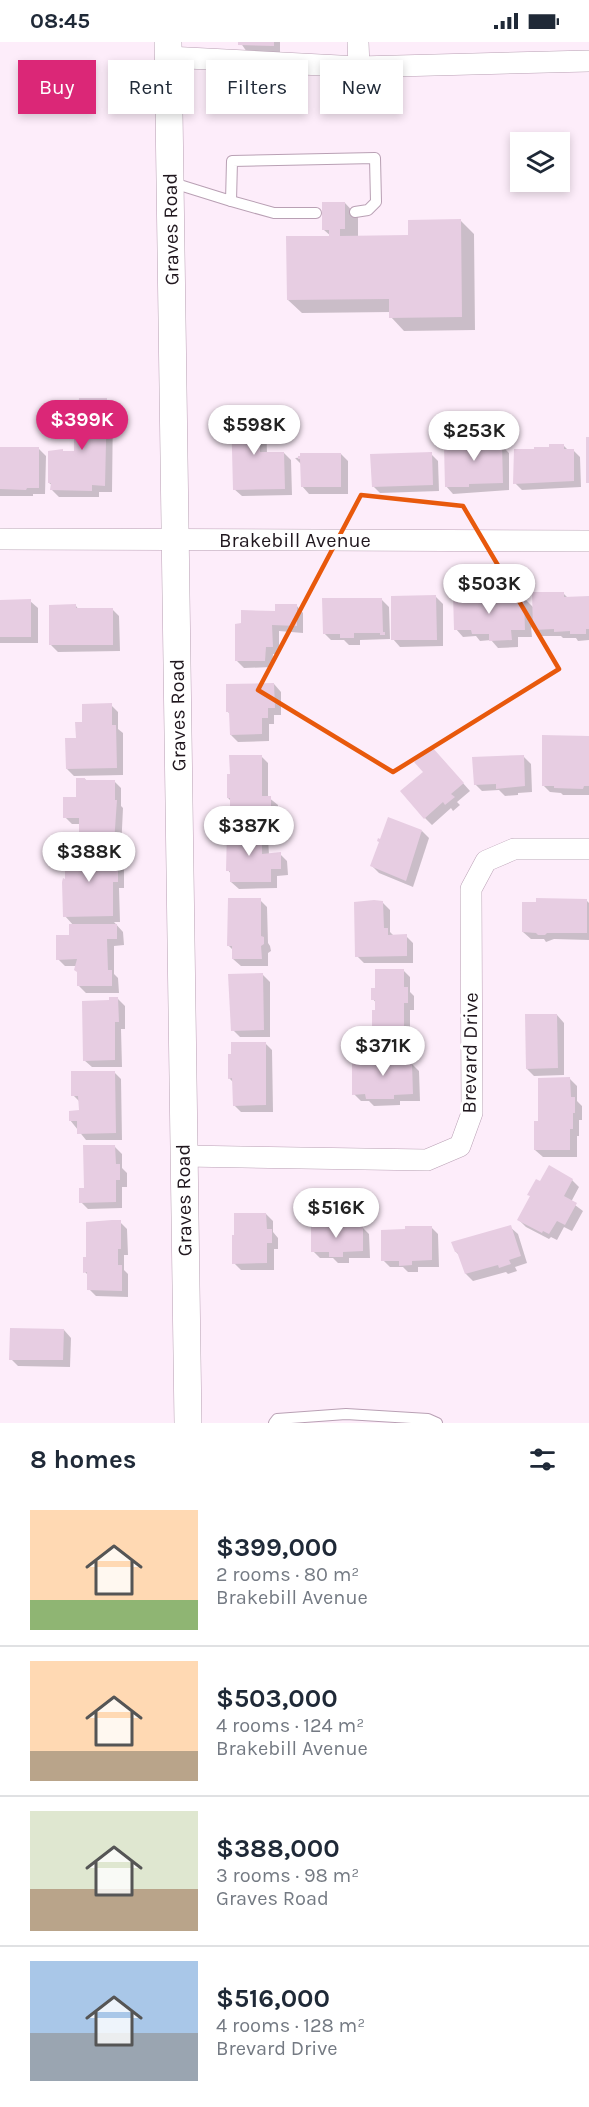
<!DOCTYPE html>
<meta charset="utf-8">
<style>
body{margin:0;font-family:Karla,sans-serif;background:#f2f2f3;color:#1f2937;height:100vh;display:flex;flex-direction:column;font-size:22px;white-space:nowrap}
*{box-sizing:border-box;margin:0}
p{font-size:20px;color:#747a83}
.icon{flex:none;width:33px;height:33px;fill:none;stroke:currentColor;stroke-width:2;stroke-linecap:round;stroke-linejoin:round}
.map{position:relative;height:1381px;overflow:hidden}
.panel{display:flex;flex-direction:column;background:#fff;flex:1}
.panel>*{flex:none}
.hud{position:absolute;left:18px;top:18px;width:554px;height:54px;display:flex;gap:12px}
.buttons{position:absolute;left:510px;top:90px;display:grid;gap:12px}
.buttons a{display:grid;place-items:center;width:60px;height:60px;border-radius:0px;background:#fff;box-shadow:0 3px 9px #0003;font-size:30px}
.price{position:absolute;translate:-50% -51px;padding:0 14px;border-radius:21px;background:#fff;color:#222;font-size:20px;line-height:39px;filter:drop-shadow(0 2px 3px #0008)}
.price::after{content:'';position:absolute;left:50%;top:36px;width:18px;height:14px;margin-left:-9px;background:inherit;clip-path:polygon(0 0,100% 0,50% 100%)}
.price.selected{background:#db2777;color:#fff}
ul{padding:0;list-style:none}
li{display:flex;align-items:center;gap:18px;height:150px;padding:0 30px}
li+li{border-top:2px solid #e0e1e3}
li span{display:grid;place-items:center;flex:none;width:168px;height:120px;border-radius:0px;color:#555}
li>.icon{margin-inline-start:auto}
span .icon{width:72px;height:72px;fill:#fffc;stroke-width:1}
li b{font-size:26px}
h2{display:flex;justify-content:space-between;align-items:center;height:72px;padding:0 30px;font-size:26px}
.tag{padding:0 21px;border-radius:0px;background:#fff;box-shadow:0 3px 9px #0003;font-size:21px;line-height:54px}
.tag.selected{background:#db2777;color:#fff}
.status{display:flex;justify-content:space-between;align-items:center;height:42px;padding:0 30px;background:#fff;direction:ltr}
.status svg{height:16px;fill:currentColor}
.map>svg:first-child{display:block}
</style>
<div class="status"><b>08:45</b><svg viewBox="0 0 49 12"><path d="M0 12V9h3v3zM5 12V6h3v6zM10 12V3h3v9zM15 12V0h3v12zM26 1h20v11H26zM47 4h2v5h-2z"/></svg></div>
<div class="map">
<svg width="589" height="1381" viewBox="0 0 589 1381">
<rect width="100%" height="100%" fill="#fdedfa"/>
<g fill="#0003">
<path d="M240,0H280V10H247Z"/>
<path d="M345,161L358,175V195H409L461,179L474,192L475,288L404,289L391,275V270L302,271L288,258L332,195L324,188Z"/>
<path d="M106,358L113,365L112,450H99V455H59L52,448V443L49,441V410L63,409L75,411Z"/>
<path d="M259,369L266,376L267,412L284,411L291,418L292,453L242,454L234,447Z"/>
<path d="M491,392L498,399V404H502L509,411V448L453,452L446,444Z"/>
<path d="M564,404L568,408H573L580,415L581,445L522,448L515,441L550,406Z"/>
<path d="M0,406L39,407L46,414L45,452H33V454H0Z"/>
<path d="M341,412L348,419V452H309L302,444V423L295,416Z"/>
<path d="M431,412L438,419L439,449L380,451L373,444Z"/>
<path d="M563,551L568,556H589V598L578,599L576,596H563L561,594H541L531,585L532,595H518V605L498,606L491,598L480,599L476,594L463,595L456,587L478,552L483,558L524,556L534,566Z"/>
<path d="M436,555L443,562V604L400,605L393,597Z"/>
<path d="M382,558L389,565L390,597L360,598V603H349L344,598H331L324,591Z"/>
<path d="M0,559H30L38,566V601H0Z"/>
<path d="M296,563L303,571V591L279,589V612H273L272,625L244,626L237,619L276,570Z"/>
<path d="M76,564L79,568L112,567L119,574L120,609L58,610L51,603Z"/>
<path d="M274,642L281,650V673H274V682H269V699L238,700L231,693V673L228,670Z"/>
<path d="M111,663L118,670V687L123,691V733L74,734L67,727L84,681Z"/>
<path d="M589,695V753H563L561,751L550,750L543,743Z"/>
<path d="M261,714L268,721V755L278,763V774H239L231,767V759L228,756Z"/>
<path d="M439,714L470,749L457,760L460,763L453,769L451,766L432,783L425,776V730Z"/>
<path d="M524,715L531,722L532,750L518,751V753L505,754L499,748L482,749L475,742Z"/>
<path d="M85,737L87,739H114L121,746V764L123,766L121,808H116L124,817V846H119L120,880H114L123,890L124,903L114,904V932L118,936L119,951H86L79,944L77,924H65L58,917L70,894L74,884L65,874L89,809L81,801V782H72L65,775L77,756Z"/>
<path d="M261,789L268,796L269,813L280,812L287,819L288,833L277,834V846L239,847L231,840V832L228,828Z"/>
<path d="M422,789L429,796L413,845L379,831L372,824Z"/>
<path d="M260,858L267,865L268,901L270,904L271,909L268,911V924H241L233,917V908L228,903Z"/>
<path d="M587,859L589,861V898L554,897L546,900L544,897H531L523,890Z"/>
<path d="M383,861L390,868V890L394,894H406L413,901V921H364L357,914Z"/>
<path d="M403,928L410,935V950L414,954V968H410V995H381L374,988L377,962L373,957L377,947Z"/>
<path d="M262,932L270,940V995H240L233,988Z"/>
<path d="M118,957L125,964V987H121L122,1025H92L84,1018L110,960Z"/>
<path d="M557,973L564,981V1033L534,1034L527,1027Z"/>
<path d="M265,1001L272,1008L273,1070H241L234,1063V1041L229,1036Z"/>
<path d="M395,1003L403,1010V1022H412L419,1029L420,1059H400V1063L374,1064L369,1059H361L354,1052L385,1019Z"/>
<path d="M114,1030L121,1037L122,1098H86L70,1078L80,1070V1060L73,1053Z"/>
<path d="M570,1037L577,1044V1059L582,1064V1078H579V1094H577V1115H543L535,1108L540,1081Z"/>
<path d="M115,1105L122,1112V1126L127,1131V1145H122V1166L88,1167L81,1160L85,1147Z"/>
<path d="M572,1138L579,1145L571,1160L583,1169L572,1189L564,1185L557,1198L551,1195L549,1197L526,1185L519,1178L532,1155Z"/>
<path d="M266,1172L273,1179V1190L278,1196V1207H274V1228H241L234,1221Z"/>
<path d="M120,1180L127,1187L128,1213H124V1228L128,1232V1255L96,1254L89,1247V1234L85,1230L88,1216Z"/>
<path d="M331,1183L333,1186L362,1185L369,1192L370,1216H349V1221H338L333,1216H320L313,1209Z"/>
<path d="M431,1185L438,1192L439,1225H418V1230H408L403,1225H390L383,1218Z"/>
<path d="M510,1185L518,1192L527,1221L515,1225L517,1229L508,1232L506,1230L473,1239L466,1232L460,1214L456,1210Z"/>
<path d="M64,1288L71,1296L70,1325L18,1324L11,1317Z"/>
</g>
<g fill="#e7cde2">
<path d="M238,0H274V4L238,3Z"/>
<path d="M322,160H345V187H340V194L408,193V178L461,177L462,275L389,276V257L287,258L286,194H329V188H322Z"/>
<path d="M79,356H107L105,444L92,443V449L50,448L51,441H48V409L63,407V409H74V375H78Z"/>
<path d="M259,367L260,410H284L285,447L233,448L231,368Z"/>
<path d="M464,391H491V403L502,402L503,441L469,442V445H445L444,404L464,403Z"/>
<rect x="586" y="395" width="3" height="46"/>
<path d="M549,402H564V407H574V439L513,442L514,407H534V405H549Z"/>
<path d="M0,405H39V446H27L26,448L0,447Z"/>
<path d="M432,410L433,443L372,445L370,412Z"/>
<path d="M300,411H341V445H301L300,417H298V414H300Z"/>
<path d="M532,550H564V555L589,554V587H586V592H570V589L554,590V587L533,588Z"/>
<path d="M453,551H478L479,556L524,555L525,588H511L512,598L489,599V592H472L471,588H454Z"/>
<path d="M436,553L437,598H391V554Z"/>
<path d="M322,556H382L383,590H385V593H380V591H354V596H340V592H323Z"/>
<path d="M31,557V595H0V558Z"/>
<path d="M76,562V566H113V603H49V563Z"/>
<path d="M275,562H297V584L272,583L273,605H266L265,619H235V582L241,581V568L275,569Z"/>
<path d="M274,641L275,666H268V676H262V692L230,693L229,670H226V642Z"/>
<path d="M112,661V683H116L117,726L66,727L65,696H76L75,680H82V662Z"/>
<path d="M542,693L589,694V744H584L583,747L554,746V744H542Z"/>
<path d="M432,705L464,741L451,752L455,755L445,763L443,760L424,777L400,749L423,730L414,720Z"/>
<path d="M229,713H262V754H271V768H230V756H227V732H230Z"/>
<path d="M524,713L525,744L496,747V742L474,743L472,715Z"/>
<path d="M76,736H85V738H115V758H117L114,801H79V776H63V755H76Z"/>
<path d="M388,775L422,788L406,839L370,824L379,800L377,799L378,796L380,797Z"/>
<path d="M262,787V812L281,810V827H271V840H230V829H226L227,788Z"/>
<path d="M65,808H118V840H113V874L63,875L62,840L63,836L65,837Z"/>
<path d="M228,856H261V894L264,895V902L261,904L262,917H232V904H227Z"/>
<path d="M536,856L587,857V891H547L545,893H538L536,891L522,890V860H536Z"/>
<path d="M374,858L383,859L384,886H388V893L407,892V914L355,915L354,860Z"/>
<path d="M69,882H117V897H107L108,928H112V944H77V930L74,928L77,917L56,918V893H69Z"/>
<path d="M375,927H404V945H408V961H404V989H372V968H375V958H371V946H375Z"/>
<path d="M263,931L264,988L231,989L228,932Z"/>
<path d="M109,955H118L119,980H115V1018L83,1019L82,959L109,958Z"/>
<path d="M525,972H557L558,1026L526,1027Z"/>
<path d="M231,1000H266V1063L233,1064L232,1036L228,1037V1012H231Z"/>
<path d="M384,1001H396V1021H412L413,1052L394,1053V1057H366L365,1052L352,1053V1021H363V1018H384Z"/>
<path d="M71,1029H115L116,1091L77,1092V1079H69V1069L79,1068L78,1054H71Z"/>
<path d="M570,1035L571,1055H575V1071H573V1087H570V1108H534V1079H538V1036Z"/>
<path d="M83,1103H115L116,1122H120V1138H116V1160L79,1161V1146H84Z"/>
<path d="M549,1123L573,1137L564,1154L577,1161L565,1183L557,1179L549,1192L543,1189L542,1191L517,1178L530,1154L527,1153L536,1137L540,1139Z"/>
<path d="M234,1171H266L267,1187H272V1201H267V1221L232,1222V1193H234Z"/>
<path d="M112,1178H121V1207H118V1223H122V1249L87,1248V1230L83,1231V1215H86V1180Z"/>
<path d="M331,1181V1184H363V1209L343,1210V1215H329V1210H311V1182Z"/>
<path d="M511,1183L521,1214L509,1218L511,1222L499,1226L498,1223L465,1232L457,1210H455L451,1200Z"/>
<path d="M405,1184H432V1218L412,1219V1223L399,1224V1219H381V1188L405,1187Z"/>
<path d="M10,1286L64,1287L63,1318H9Z"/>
</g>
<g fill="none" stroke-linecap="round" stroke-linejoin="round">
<g stroke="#b9a0b4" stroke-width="12">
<g id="service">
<path d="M170,140L231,159L232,119L375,116L376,160L368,168L355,170"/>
<path d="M231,159L274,171H316"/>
<path d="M274,1381L277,1377L346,1372L428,1377L437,1381"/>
</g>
</g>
<g stroke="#b9a0b4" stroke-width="22">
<g id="minor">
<path d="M358,0L359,25"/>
<path d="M168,15L359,25L589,19"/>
<path d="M0,497L589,499"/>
<path d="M184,1114L427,1118L460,1104L472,1071L471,847L486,819L514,807H589"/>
</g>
</g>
<g stroke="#b9a0b4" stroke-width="28">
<path id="tertiary" d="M168,0L188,1381"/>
</g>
<use href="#service" stroke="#fff" stroke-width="10"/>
<use href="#minor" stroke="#fff" stroke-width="21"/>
<use href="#tertiary" stroke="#fff" stroke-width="27"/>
</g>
<path fill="none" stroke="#e8590c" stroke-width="4.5" stroke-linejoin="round" d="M361,453L463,464L559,627L393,730L258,648Z"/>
<g text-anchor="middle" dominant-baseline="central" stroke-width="6" stroke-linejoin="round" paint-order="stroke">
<g font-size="20" fill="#20171e" stroke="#fff">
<text transform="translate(171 187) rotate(-91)">Graves Road</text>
<text x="295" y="498">Brakebill Avenue</text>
<text transform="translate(178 673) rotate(-91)">Graves Road</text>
<text transform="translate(470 1011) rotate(-89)">Brevard Drive</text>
<text transform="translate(184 1158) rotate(-91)">Graves Road</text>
</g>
</g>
</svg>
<div class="buttons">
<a><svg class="icon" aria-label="layers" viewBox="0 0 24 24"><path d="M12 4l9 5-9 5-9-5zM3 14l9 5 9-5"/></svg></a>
</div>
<b class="price selected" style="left:82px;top:409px">$399K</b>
<b class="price" style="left:254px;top:414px">$598K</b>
<b class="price" style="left:474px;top:420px">$253K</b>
<b class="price" style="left:489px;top:573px">$503K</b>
<b class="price" style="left:249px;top:815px">$387K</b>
<b class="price" style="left:89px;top:841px">$388K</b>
<b class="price" style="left:383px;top:1035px">$371K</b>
<b class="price" style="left:336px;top:1197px">$516K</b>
<div class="hud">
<a class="tag selected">Buy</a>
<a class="tag">Rent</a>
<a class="tag">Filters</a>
<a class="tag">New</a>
</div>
</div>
<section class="panel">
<h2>8 homes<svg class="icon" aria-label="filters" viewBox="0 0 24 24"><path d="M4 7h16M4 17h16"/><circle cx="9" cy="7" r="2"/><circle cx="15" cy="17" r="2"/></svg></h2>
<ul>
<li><span style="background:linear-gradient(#ffd9b3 75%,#8fb573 0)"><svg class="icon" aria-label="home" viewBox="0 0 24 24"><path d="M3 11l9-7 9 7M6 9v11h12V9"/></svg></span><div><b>$399,000</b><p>2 rooms · 80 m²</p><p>Brakebill Avenue</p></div></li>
<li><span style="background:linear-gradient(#ffd9b3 75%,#b9a48a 0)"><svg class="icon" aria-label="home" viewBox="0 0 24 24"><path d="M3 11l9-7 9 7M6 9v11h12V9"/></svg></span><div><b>$503,000</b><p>4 rooms · 124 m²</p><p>Brakebill Avenue</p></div></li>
<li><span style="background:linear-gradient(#dfe7d0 65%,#b9a48a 0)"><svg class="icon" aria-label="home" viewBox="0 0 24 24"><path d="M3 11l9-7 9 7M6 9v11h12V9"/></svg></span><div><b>$388,000</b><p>3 rooms · 98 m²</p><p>Graves Road</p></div></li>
<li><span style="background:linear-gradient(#a9c7e8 60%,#9aa5b1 0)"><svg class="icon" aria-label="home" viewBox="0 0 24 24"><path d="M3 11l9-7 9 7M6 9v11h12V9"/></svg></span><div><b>$516,000</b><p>4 rooms · 128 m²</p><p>Brevard Drive</p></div></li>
</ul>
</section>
